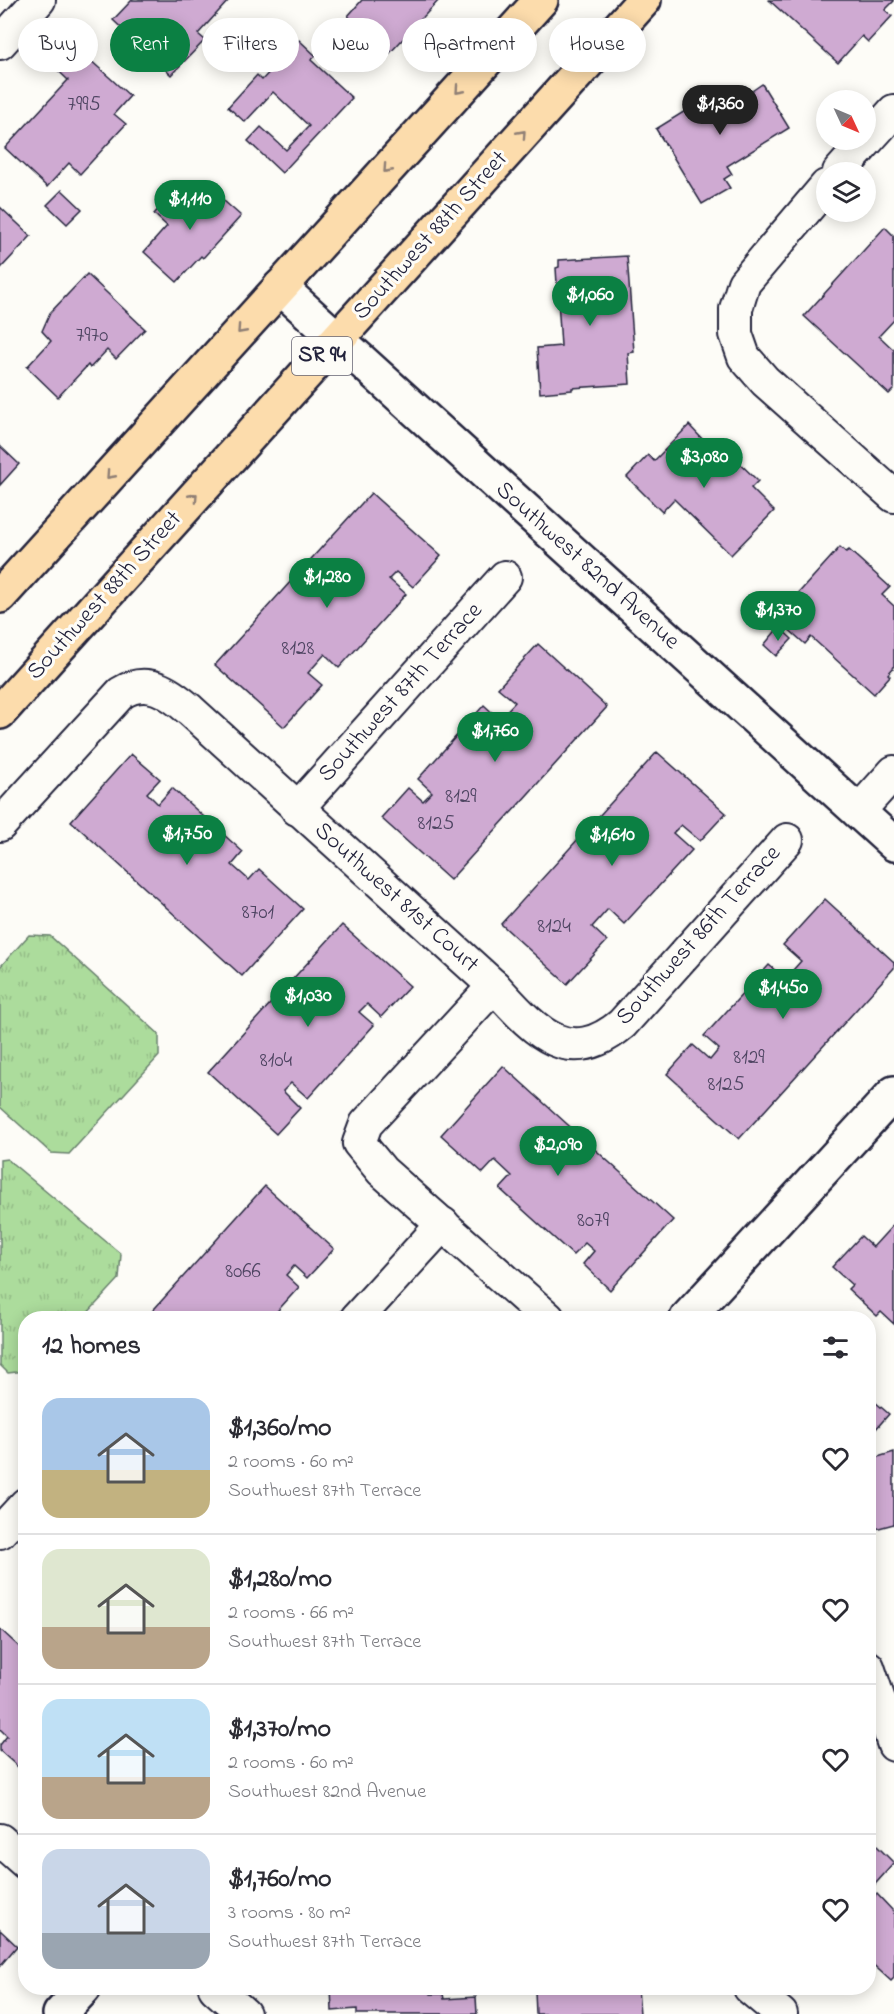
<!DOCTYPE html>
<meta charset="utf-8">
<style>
body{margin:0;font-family:"Indie Flower",sans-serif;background:#f2f2f3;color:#2b2b33;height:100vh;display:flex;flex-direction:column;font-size:22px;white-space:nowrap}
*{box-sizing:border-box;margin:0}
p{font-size:20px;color:#7c7c81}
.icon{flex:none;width:33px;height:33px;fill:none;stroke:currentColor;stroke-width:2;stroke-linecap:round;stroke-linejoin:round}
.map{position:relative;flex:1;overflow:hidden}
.drawer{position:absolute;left:18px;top:1311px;width:858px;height:684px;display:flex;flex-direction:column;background:#fff;border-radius:24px;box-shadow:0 3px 15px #0003}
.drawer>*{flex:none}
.hud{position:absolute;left:18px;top:18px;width:858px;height:54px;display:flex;gap:12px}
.needle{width:39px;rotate:134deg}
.buttons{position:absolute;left:816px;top:90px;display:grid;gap:12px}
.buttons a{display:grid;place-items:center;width:60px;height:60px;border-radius:50%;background:#fff;box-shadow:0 3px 15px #0003;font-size:30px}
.price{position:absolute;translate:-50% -51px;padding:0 14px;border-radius:21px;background:#0b8043;color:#fff;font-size:20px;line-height:39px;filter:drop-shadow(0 2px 3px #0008)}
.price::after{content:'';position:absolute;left:50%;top:36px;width:18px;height:14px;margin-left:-9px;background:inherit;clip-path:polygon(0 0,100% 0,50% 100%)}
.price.current{background:#222;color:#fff}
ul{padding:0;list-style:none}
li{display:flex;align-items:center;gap:18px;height:150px;padding:0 24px}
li+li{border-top:2px solid #e1e1e2}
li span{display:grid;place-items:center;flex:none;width:168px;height:120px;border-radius:18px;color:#555}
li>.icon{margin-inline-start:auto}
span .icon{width:72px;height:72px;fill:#fffc;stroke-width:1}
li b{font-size:26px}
h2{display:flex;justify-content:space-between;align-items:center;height:72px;padding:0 24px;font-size:26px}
.pill{padding:0 21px;border-radius:27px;background:#fff;box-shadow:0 3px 15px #0003;font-size:21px;line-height:54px}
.pill.current{background:#0b8043;color:#fff}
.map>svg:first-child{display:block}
</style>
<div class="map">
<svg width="894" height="2014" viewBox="0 0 894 2014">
<defs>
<pattern id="park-tufts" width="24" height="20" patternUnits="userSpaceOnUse" patternTransform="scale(1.5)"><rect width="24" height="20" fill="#acdc9c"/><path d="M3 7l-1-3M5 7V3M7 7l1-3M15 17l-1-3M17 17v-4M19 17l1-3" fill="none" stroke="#94bc87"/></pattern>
</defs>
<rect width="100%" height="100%" fill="#fdfcf7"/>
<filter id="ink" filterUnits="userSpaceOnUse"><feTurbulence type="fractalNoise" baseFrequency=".0167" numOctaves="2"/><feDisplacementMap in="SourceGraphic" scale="12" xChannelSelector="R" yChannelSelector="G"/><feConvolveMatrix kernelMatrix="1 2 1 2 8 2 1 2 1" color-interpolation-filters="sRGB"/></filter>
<g filter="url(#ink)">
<g fill="url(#park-tufts)" stroke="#677f6c" stroke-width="1.5">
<path d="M29,935L50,936L159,1034V1056L69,1154L51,1153L0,1107V967Z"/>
<path d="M7,1159L121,1254L119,1279L83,1318H26L25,1371L8,1373L0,1365V1160Z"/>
</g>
<g fill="#cfaad2" stroke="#22223b" stroke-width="1.5">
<path d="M132,0H229L198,34L205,40L171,75L113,20Z"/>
<path d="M362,0H439L389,54L348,16Z"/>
<path d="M769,0H894V1L885,10L892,16L868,42L862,36L838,63Z"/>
<path d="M73,29L95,49L88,58L130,96L114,114L126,124L80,174L69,163L47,187L5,148L68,80L46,59Z"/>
<path d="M299,40L316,56L311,60L352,98L282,173L248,141L261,127L286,150L309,126L273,92L245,122L228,107L257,75L262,80Z"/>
<path d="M762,84L789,128L727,166L732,174L724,179L730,188L702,204L656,129L724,87L730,96L745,86L749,93Z"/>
<path d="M206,185L241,216L203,258L201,256L177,282L144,252L167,226L154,214L174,192L188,205Z"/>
<path d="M62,190L82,209L67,224L47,205Z"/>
<path d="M0,207L31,236L0,269Z"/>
<path d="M885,227L894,236V320L879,336L894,350V389L889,394L804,316Z"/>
<path d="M627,256L634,352L628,353L630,384L572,388V390L540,393L537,348L561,346L556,268L559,267V260Z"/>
<path d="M87,274L145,329L116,359L107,350L90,368L88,365L58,397L27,367L51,341L42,331L50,313Z"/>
<path d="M689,425L705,442L703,444L715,456L719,451L723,455L727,451L758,481L751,488L774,511L731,555L674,499L662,512L627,477L648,455L654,461Z"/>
<path d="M0,446L19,464L0,485Z"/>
<path d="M371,493L441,556L413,587L396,572L389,579L406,594L339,668L325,654L308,673L322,685L284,727L215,665Z"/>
<path d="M840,547L846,552L849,550L890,587L882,595L894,606V667L888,674L890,676L874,694L811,637L805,644L776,618Z"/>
<path d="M779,627L792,639L776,656L764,645Z"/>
<path d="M538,644L607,707L450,880L381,818L408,788L423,801L432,792L418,779L484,705L499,719L515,702L498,688Z"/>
<path d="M657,752L726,813L700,841L681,825L673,833L692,850L624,924L608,909L592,927L607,941L567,984L501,924Z"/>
<path d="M131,754L160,779L147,793L158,804L172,788L243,852L232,865L249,880L259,869L303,909L242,976L71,821Z"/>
<path d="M825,899L894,962V968L739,1139L667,1074L693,1045L710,1060L719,1049L704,1036L769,965L785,979L801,961L783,945Z"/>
<path d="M342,925L410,986L381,1017L367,1004L359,1012L374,1025L308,1098L291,1083L283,1091L300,1108L276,1134L208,1072Z"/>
<path d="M503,1066L673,1220L610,1290L583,1264L594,1251L585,1243L573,1255L500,1189L512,1176L495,1160L483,1173L441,1135Z"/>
<path d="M265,1186L334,1249L307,1278L294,1266L286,1275L299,1287L271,1318H146Z"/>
<path d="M894,1224V1324L881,1312L877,1316L848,1289L852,1285L832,1267L861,1236L873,1247Z"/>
<path d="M868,1396L889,1414L868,1438Z"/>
<path d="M894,1452V1524L868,1531V1498L875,1497L868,1475V1460Z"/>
<path d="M0,1629L26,1653V1774L0,1751V1745L7,1736L0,1729Z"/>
<path d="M872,1841L894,1863L868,1892V1845Z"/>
<path d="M877,1894L894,1912V1978L891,1981L868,1960V1903Z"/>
<path d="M0,1930L17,1946L0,1966Z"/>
<path d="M331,1988H430L431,1994H443L444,1999L476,1997L477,2014H357V2009L332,2011Z"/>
<path d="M524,1988H638L640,2014H536L535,1991H524Z"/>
</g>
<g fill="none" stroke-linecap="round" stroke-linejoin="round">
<g stroke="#22223b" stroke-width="36">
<g id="minor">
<path d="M0,43L39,0"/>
<path d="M839,172L894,111"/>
<path d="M826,186L744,283L736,309V334L744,357L765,381L894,496"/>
<path d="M297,809L505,577"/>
<path d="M858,812L894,772"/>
<path d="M0,825L121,693C147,676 169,692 190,710L494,986C532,1027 566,1071 622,1024L787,840"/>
<path d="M494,986L366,1124L359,1143L382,1171L548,1318"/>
<path d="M357,1318L443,1224"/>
<path d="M0,1532L26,1504"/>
<path d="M868,1667L894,1745"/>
<path d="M0,1840L26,1863"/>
<path d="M215,1988L244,2014"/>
<path d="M750,1988L781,2014"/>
</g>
</g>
<g stroke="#22223b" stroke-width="38">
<g id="tertiary">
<path d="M280,287L894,844"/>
<path d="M687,1318L894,1093"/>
<path d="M60,2014L84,1988"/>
</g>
</g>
<g stroke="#22223b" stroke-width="38">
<g id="primary">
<path d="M0,596L541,0"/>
<path d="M0,712L644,0"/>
</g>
</g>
<use href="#minor" stroke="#fdfcf7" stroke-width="32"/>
<use href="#tertiary" stroke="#fdfcf7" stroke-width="33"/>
<use href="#primary" stroke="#fcdcac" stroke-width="33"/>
</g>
<defs><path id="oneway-chevron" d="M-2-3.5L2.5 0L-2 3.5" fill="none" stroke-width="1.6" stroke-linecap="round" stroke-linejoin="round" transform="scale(1.5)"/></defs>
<g stroke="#8f7f74">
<use href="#oneway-chevron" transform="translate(459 90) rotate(132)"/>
<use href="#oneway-chevron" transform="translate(522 134) rotate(-48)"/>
<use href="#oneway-chevron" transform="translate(387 169) rotate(132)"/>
<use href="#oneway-chevron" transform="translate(241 330) rotate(132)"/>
<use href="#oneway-chevron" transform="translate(110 475) rotate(132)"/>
<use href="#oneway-chevron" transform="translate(194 497) rotate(-48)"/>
</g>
</g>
<g text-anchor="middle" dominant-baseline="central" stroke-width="6" stroke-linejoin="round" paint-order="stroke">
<g font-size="21" fill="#4d4461">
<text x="84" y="105">7995</text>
<text x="92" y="336">7970</text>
<text x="298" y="649">8128</text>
<text x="461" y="797">8129</text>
<text x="436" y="824">8125</text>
<text x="258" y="913">8701</text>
<text x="554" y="927">8124</text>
<text x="749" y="1058">8129</text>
<text x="276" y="1061">8104</text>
<text x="726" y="1085">8125</text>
<text x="593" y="1221">8079</text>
<text x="243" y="1272">8066</text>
</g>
<rect fill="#fdfcf7" stroke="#646373" stroke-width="1.5" x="292" y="337" width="60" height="38" rx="4.5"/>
<g font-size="22" font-weight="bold" fill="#22223b">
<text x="322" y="356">SR 94</text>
</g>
<g font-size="24" fill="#22223b" stroke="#fdfcf7">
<text transform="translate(431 236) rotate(-48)">Southwest 88th Street</text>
<text transform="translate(587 566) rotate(42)">Southwest 82nd Avenue</text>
<text transform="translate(105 596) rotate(-48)">Southwest 88th Street</text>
<text transform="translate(401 693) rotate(-48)">Southwest 87th Terrace</text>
<text transform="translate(396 898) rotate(42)">Southwest 81st Court</text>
<text transform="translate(699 936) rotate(-48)">Southwest 86th Terrace</text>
</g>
</g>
</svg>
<div class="buttons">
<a><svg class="needle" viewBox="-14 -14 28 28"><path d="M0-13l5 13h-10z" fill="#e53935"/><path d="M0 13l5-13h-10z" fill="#7c7c81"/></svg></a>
<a><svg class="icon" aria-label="layers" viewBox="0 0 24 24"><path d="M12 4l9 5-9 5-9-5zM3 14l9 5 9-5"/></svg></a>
</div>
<b class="price current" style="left:720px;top:136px">$1,360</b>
<b class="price" style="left:190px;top:231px">$1,110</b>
<b class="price" style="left:590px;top:327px">$1,060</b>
<b class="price" style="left:704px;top:489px">$3,080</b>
<b class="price" style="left:327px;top:609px">$1,280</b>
<b class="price" style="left:778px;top:642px">$1,370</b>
<b class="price" style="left:495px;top:763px">$1,760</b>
<b class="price" style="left:187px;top:866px">$1,750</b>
<b class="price" style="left:612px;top:867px">$1,610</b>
<b class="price" style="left:783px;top:1020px">$1,450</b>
<b class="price" style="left:308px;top:1028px">$1,030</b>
<b class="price" style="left:558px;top:1177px">$2,090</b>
<div class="hud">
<a class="pill">Buy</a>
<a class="pill current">Rent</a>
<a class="pill">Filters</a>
<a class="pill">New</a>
<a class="pill">Apartment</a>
<a class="pill">House</a>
</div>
<section class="drawer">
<h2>12 homes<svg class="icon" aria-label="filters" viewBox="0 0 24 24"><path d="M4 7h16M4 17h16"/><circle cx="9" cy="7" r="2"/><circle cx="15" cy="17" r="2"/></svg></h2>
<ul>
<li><span style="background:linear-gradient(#a9c7e8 60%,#c2b280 0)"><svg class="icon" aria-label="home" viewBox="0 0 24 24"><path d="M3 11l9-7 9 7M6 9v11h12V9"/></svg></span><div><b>$1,360/mo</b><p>2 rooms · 60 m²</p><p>Southwest 87th Terrace</p></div><svg class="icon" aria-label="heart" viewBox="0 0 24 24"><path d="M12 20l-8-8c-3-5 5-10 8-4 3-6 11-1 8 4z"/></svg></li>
<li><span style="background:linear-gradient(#dfe7d0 65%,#b9a48a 0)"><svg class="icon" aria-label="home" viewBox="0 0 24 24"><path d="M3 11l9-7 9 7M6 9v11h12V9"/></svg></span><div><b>$1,280/mo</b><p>2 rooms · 66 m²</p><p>Southwest 87th Terrace</p></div><svg class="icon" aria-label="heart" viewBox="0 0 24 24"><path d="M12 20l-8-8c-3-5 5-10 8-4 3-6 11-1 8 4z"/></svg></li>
<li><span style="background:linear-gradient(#bfe0f5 65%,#b9a48a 0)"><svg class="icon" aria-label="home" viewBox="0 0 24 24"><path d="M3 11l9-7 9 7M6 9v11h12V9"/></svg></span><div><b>$1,370/mo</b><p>2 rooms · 60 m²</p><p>Southwest 82nd Avenue</p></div><svg class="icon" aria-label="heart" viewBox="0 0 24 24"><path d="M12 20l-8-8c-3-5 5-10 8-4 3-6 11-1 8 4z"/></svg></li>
<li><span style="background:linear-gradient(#c9d6e8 70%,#9aa5b1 0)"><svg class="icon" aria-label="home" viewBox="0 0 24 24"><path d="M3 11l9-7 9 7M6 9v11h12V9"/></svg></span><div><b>$1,760/mo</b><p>3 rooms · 80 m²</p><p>Southwest 87th Terrace</p></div><svg class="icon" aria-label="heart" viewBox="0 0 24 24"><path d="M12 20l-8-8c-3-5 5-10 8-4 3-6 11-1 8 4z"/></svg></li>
</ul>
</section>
</div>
